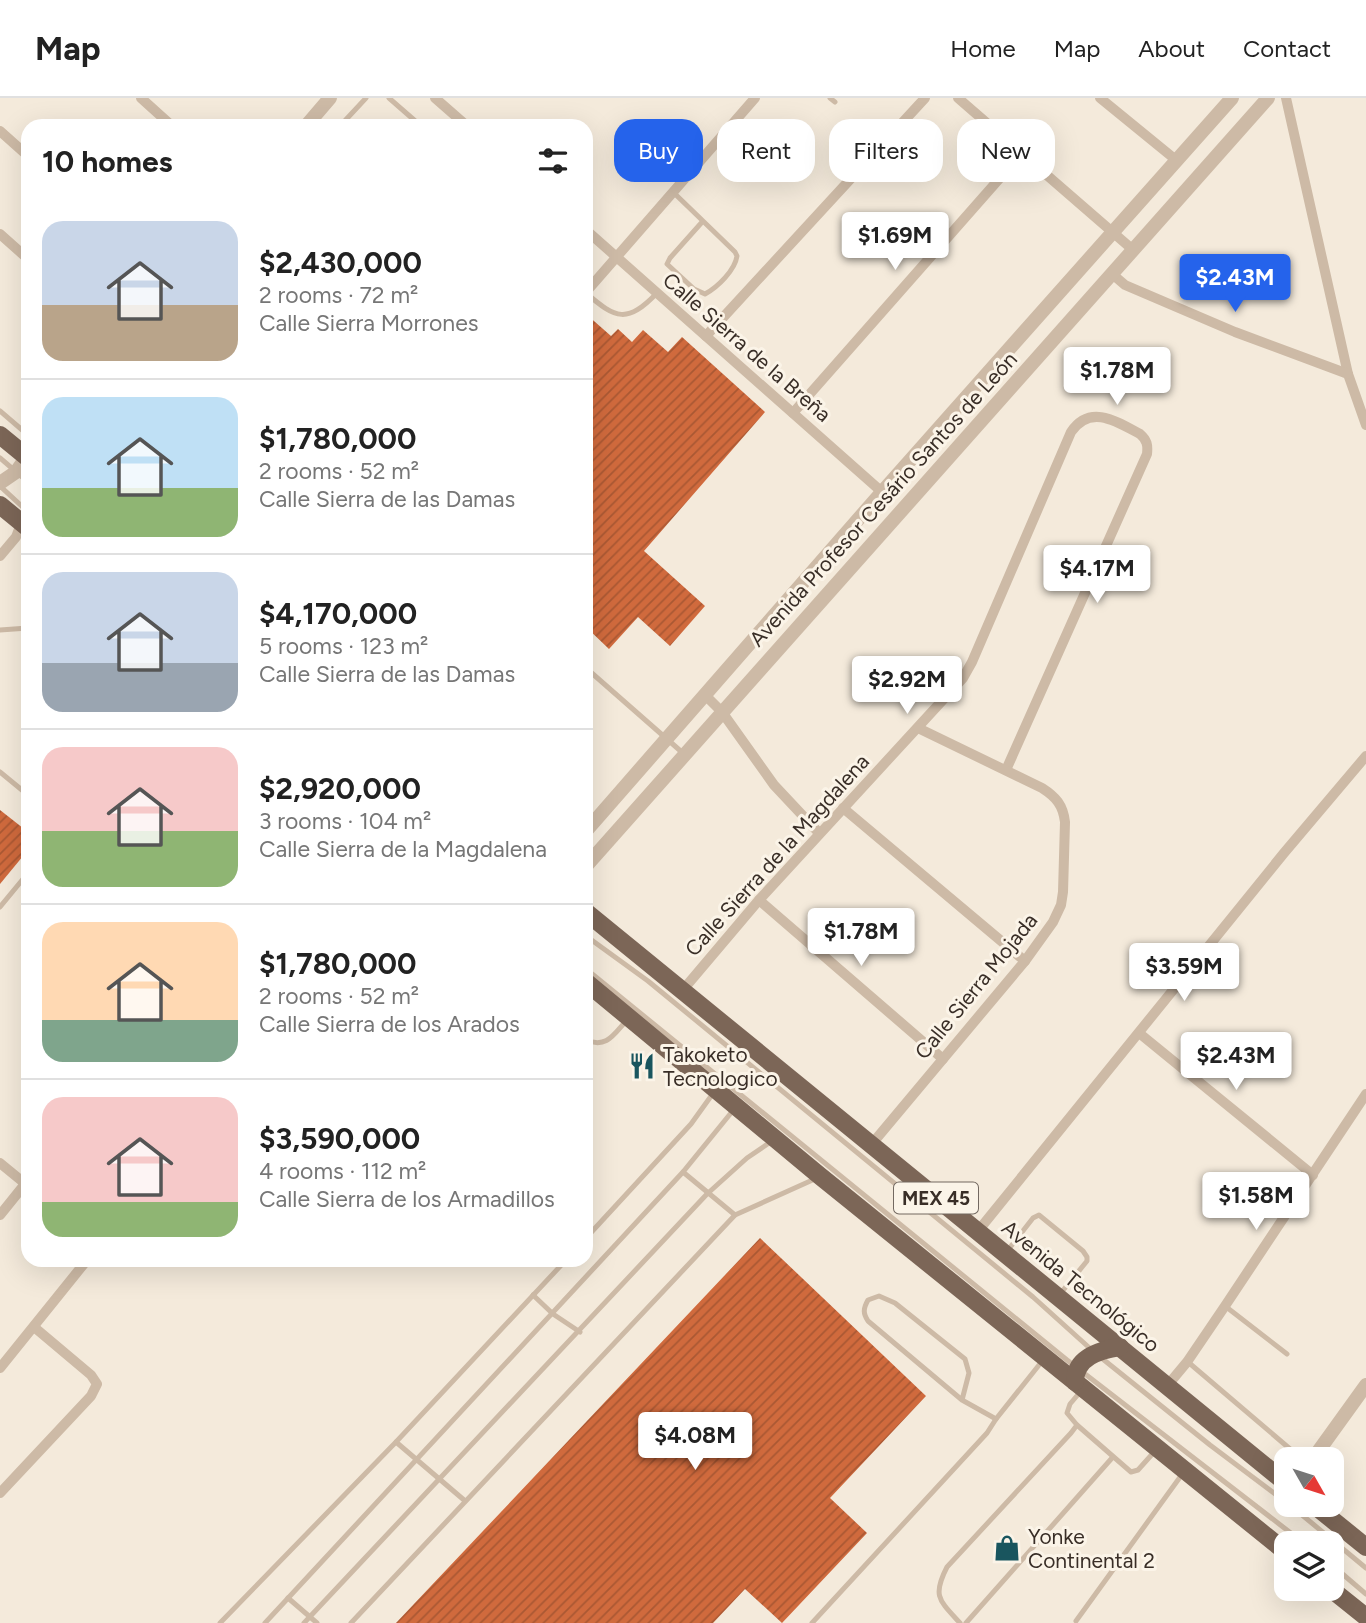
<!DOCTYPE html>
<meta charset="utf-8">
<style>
body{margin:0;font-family:Figtree,sans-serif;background:#f6f6f6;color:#222;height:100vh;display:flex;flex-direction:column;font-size:26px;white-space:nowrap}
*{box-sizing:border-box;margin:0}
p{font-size:23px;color:#767676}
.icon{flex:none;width:38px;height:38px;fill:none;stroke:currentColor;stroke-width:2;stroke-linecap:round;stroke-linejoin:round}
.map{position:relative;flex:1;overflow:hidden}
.drawer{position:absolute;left:21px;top:21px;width:572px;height:1148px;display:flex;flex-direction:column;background:#fff;border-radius:21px;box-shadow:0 7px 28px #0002}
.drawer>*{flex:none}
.top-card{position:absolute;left:614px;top:21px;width:646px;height:63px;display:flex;gap:14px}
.needle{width:46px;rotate:129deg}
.buttons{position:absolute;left:1274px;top:1349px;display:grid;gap:14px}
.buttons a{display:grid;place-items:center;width:70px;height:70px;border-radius:14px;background:#fff;box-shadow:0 7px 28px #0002;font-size:35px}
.price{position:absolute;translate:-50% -60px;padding:0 16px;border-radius:7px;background:#fff;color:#222;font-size:23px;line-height:46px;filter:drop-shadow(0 2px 4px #0008)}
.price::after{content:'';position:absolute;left:50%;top:42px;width:21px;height:16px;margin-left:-10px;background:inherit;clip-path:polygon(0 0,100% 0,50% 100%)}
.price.selected{background:#2563eb;color:#fff}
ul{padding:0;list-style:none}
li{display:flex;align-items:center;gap:21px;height:175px;padding:0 21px}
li+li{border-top:2px solid #e0e0e0}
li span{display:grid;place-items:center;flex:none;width:196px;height:140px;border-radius:21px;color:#555}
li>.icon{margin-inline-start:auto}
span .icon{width:84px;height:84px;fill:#fffc;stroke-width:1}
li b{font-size:30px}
h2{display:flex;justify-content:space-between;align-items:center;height:84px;padding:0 21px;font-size:30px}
.chip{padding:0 24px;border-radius:21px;background:#fff;box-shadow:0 7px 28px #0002;font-size:24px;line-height:63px}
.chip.selected{background:#2563eb;color:#fff}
header{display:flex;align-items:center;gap:42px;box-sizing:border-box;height:98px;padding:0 35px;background:#fff;border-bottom:2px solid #e0e0e0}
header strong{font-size:33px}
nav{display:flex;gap:38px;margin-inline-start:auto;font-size:24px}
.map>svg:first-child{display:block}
</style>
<header>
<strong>Map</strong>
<nav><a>Home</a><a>Map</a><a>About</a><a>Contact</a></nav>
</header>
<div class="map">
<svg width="1366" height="1525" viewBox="0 0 1366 1525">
<defs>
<pattern id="building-hatch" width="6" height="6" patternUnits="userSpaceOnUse" patternTransform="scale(1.75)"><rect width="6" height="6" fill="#d06a3d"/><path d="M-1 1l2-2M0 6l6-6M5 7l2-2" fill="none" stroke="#aa5833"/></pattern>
</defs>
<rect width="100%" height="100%" fill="#f4eadb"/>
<g fill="url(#building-hatch)">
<path d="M586,216L611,238L618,231L632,244L643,232L668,254L682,239L765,314L644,453L705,508L670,548L638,519L609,551L586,529Z"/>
<path d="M0,712L28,734V752L0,786Z"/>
<path d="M760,1140L926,1298L830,1400L867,1435L782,1525L745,1491L713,1525H396Z"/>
</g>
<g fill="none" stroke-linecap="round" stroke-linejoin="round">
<g stroke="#cdbaa6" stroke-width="5">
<path d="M389,0L421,28"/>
<path d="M830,0L835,4"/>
<path d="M340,28L366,0"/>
<path d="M673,94L735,154L737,158C735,172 718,189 705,196L694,191L667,166L670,160L703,123"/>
<path d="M586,195C616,221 627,226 657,195"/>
<path d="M0,313L28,337"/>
<path d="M0,360L28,384"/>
<path d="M0,388L26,412"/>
<path d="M0,532L28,530"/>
<path d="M586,570L684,656"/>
<path d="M0,674L28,697"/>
<path d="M0,809L28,775"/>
<path d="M586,838L648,883L1033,1199L1094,1254L1210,1347L1286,1404"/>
<path d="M586,871L1067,1262L1305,1446"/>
<path d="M586,942C607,951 614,936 627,922"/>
<path d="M735,1117L683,1074L735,1010"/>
<path d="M586,1140L691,1026L714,994"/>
<path d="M1008,1152L1033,1120L1039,1117L1083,1153L1087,1159V1163L1060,1196"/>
<path d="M533,1197L553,1216L580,1234"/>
<path d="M1225,1208L1287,1256"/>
<path d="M1188,1264L1303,1362"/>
<path d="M962,1302L969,1275L965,1261L895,1205L879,1198L868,1202C863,1211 863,1215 868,1223L962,1302L996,1321"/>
<path d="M1077,1327L1131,1374L1138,1372L1155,1353"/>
<path d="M396,1344L464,1402"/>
<path d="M1290,1407L1366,1470"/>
<path d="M1332,1467L1366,1496"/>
<path d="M288,1500L317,1525"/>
<path d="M1076,1523L1183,1375"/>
<path d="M220,1525L396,1344L566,1162"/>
<path d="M265,1525L683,1074"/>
<path d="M304,1525L707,1096L747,1060L772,1043"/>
<path d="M351,1525L735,1117L817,1080"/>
<path d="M812,1525L987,1335L996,1321L1043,1262"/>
<path d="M960,1525C939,1502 932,1498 947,1469L1071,1335L1077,1327L1067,1315L1070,1306L1081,1293"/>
<path d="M966,1525L1112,1360"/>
</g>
<g stroke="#cdbaa6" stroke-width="10">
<path d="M141,0L172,28"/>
<path d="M435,0L467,28"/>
<path d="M958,0L1132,151"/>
<path d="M1100,0L1176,62"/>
<path d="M1286,0L1348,276L1366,327"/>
<path d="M0,33L28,58"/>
<path d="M586,132L882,394"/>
<path d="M0,136L28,161"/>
<path d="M1111,175L1125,187L1235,234L1348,276"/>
<path d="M586,194L755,0"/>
<path d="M706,238L925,0"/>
<path d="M793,315L1022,55"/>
<path d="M0,458L16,439L28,408"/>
<path d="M705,597L722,614L774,687L819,735"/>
<path d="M843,710L1025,863"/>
<path d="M759,802L943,961"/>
<path d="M682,893L759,802L963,580L972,564L1071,334C1090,306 1116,323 1140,336C1147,342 1148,347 1147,356L1006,672"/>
<path d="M1139,935L1313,1077"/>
<path d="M871,1047L1025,863L1053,824L1061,807L1063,794L1065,724C1063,707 1056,699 1042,690L918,630"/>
<path d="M0,1065L28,1088"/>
<path d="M0,1117L25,1086"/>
<path d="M978,1133L1284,755L1366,658"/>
<path d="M0,1270L87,1162"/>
<path d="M1167,1288L1187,1264L1225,1208L1366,996"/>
<path d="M0,1395L91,1298L97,1286L91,1277L34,1229"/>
</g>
<g stroke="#cdbaa6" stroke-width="14">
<path d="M306,28L330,0"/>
<path d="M0,385L16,374L28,357"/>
<path d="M586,733L882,394L1232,0"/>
<path d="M586,768L1268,0"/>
<path d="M1312,1362L1366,1287"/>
</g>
<g stroke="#7c6657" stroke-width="18">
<path d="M0,337L28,360"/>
<path d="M0,407L28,430"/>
<path d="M586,814L1286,1385"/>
<path d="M586,884L820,1078L1286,1454"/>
<path d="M1075,1284C1075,1259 1100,1252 1120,1249"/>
<path d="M1314,1407L1366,1449"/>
<path d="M1331,1491L1366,1519"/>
</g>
</g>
<defs>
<g id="restaurant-bare" transform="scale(2.1)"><path d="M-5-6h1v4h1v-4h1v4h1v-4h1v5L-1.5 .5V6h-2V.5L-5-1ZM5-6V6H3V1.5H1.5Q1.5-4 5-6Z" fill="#19555e" stroke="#fbf4e8" stroke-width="2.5" paint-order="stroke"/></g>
<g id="shop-bare" transform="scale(2.1)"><path d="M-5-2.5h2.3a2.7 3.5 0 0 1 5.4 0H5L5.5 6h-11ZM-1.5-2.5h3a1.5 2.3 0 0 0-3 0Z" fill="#19555e" stroke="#fbf4e8" stroke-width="2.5" paint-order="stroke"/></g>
</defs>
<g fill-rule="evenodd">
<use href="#restaurant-bare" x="642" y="968"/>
<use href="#shop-bare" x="1007" y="1450"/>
</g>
<g text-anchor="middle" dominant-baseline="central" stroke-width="6" stroke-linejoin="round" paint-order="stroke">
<rect fill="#fbf4e8" stroke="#736961" stroke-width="2" x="894" y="1084.5" width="84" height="31" rx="5"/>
<g font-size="19" font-weight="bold" fill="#392e27">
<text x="936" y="1100">MEX 45</text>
</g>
<g font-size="21" fill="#392e27" stroke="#fbf4e8">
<text transform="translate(747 249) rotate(41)">Calle Sierra de la Breña</text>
<text transform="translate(883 401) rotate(-48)">Avenida Profesor Cesário Santos de León</text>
<text transform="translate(777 757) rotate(-48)">Calle Sierra de la Magdalena</text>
<text transform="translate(976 888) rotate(-51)">Calle Sierra Mojada</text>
<text transform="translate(1081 1188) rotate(39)">Avenida Tecnológico</text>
</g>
<g font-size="21" fill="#392e27" stroke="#fbf4e8" text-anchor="start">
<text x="663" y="956">Takoketo<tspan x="663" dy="24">Tecnologico</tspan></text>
<text x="1028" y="1438">Yonke<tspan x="1028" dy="24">Continental 2</tspan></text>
</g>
</g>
</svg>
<div class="buttons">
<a><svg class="needle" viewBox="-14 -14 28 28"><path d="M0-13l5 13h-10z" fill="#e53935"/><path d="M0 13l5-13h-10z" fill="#767676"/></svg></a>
<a><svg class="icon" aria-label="layers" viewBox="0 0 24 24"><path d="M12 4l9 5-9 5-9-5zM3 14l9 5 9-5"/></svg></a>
</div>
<b class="price" style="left:895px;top:174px">$1.69M</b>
<b class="price selected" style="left:1235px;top:216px">$2.43M</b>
<b class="price" style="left:1117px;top:309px">$1.78M</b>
<b class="price" style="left:1097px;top:507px">$4.17M</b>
<b class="price" style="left:907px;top:618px">$2.92M</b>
<b class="price" style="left:861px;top:870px">$1.78M</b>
<b class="price" style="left:1184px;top:905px">$3.59M</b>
<b class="price" style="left:1236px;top:994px">$2.43M</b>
<b class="price" style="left:1256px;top:1134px">$1.58M</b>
<b class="price" style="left:695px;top:1374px">$4.08M</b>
<div class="top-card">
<a class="chip selected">Buy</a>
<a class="chip">Rent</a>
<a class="chip">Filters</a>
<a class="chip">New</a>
</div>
<section class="drawer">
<h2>10 homes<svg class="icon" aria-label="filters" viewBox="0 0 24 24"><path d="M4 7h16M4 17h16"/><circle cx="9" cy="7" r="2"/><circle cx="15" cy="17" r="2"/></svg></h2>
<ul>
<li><span style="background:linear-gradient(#c9d6e8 60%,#b9a48a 0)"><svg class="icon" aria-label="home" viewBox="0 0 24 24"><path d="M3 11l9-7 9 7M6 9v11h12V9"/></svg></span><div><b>$2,430,000</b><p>2 rooms · 72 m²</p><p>Calle Sierra Morrones</p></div></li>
<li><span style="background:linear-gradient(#bfe0f5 65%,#8fb573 0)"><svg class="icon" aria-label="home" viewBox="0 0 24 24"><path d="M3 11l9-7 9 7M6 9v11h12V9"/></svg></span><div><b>$1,780,000</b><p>2 rooms · 52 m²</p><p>Calle Sierra de las Damas</p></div></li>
<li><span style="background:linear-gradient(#c9d6e8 65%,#9aa5b1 0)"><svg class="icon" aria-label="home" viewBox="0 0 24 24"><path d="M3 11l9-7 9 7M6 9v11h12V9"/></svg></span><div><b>$4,170,000</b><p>5 rooms · 123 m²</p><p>Calle Sierra de las Damas</p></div></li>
<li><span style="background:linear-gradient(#f6c9c9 60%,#8fb573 0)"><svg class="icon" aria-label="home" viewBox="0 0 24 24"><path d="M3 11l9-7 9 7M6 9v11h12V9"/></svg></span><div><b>$2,920,000</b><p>3 rooms · 104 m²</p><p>Calle Sierra de la Magdalena</p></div></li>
<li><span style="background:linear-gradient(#ffd9b3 70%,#7fa58c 0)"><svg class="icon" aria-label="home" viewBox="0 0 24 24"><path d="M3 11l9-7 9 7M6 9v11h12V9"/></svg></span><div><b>$1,780,000</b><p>2 rooms · 52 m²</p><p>Calle Sierra de los Arados</p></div></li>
<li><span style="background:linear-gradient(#f6c9c9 75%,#8fb573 0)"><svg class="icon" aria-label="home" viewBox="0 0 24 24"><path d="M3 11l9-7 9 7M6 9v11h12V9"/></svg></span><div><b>$3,590,000</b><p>4 rooms · 112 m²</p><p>Calle Sierra de los Armadillos</p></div></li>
</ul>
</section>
</div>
